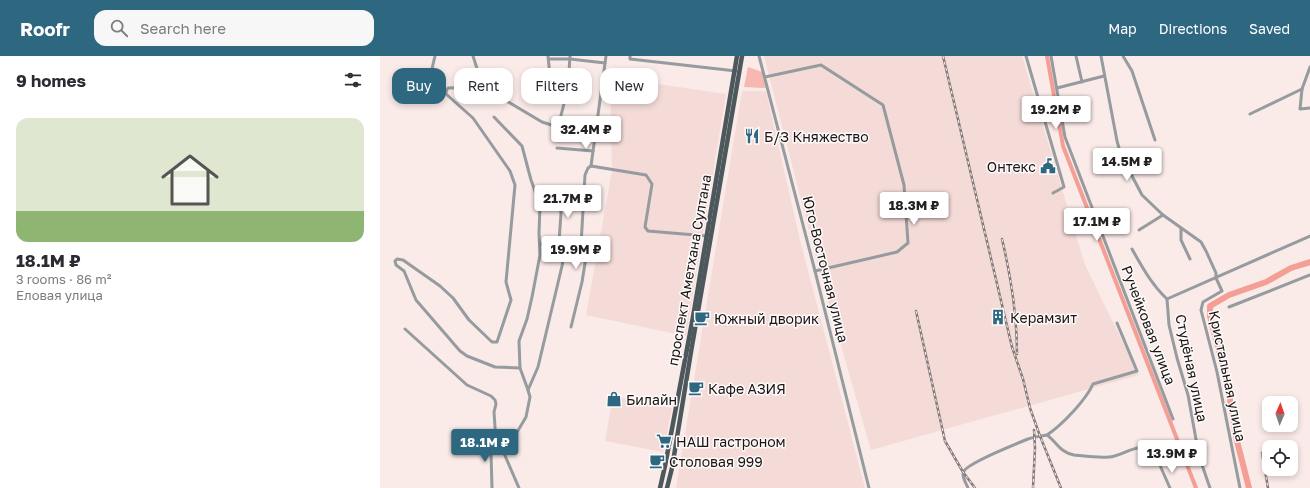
<!DOCTYPE html>
<meta charset="utf-8">
<style>
body{margin:0;font-family:"Golos Text",sans-serif;background:#f7f7f7;color:#2b2b33;height:100vh;display:flex;flex-direction:column;font-size:15px;white-space:nowrap}
*{box-sizing:border-box;margin:0}
p{font-size:13px;color:#7c7c81}
.icon{flex:none;width:22px;height:22px;fill:none;stroke:currentColor;stroke-width:2;stroke-linecap:round;stroke-linejoin:round}
.map{position:relative;flex:1;overflow:hidden}
.panel{display:flex;flex-direction:column;background:#fff;width:380px}
.panel>*{flex:none}
.guide{position:absolute;left:12px;top:12px;width:380px;height:36px;display:flex;gap:8px}
.needle{width:26px;rotate:2deg}
.controls{position:absolute;left:882px;top:340px;display:grid;gap:8px}
.controls a{display:grid;place-items:center;width:36px;height:36px;border-radius:8px;background:#fff;box-shadow:0 2px 6px #0003;font-size:20px}
.price{position:absolute;translate:-50% -34px;padding:0 9px;border-radius:4px;background:#fff;color:#222;font-size:13px;line-height:26px;filter:drop-shadow(0 1px 2px #0008)}
.price::after{content:'';position:absolute;left:50%;top:24px;width:12px;height:9px;margin-left:-6px;background:inherit;clip-path:polygon(0 0,100% 0,50% 100%)}
.price.active{background:#2d6780;color:#fff}
ul{padding:0;list-style:none}
li{display:grid;align-content:center;gap:8px;height:212px;padding:0 16px}
li span{display:grid;place-items:center;height:124px;border-radius:12px;color:#555}
li>.icon{margin-inline-start:auto}
span .icon{width:72px;height:72px;fill:#fffc;stroke-width:1}
li b{font-size:17px}
h2{display:flex;justify-content:space-between;align-items:center;height:48px;padding:0 16px;font-size:17px}
.chip{padding:0 14px;border-radius:12px;background:#fff;box-shadow:0 2px 6px #0003;font-size:14px;line-height:36px}
.chip.active{background:#2d6780;color:#fff}
header{display:flex;align-items:center;gap:24px;box-sizing:border-box;height:56px;padding:0 20px;background:#2d6780;color:#fff}
header strong{font-size:19px}
nav{display:flex;gap:22px;margin-inline-start:auto;font-size:14px}
.search{width:280px;height:36px;background:#f7f7f7;display:flex;align-items:center;gap:10px;box-sizing:border-box;padding:0 14px;border-radius:12px;color:#7c7c81;font-size:15px}
main{display:flex;flex:1;min-height:0}
.map>svg:first-child{display:block}
</style>
<header>
<strong>Roofr</strong>
<div class="search"><svg class="icon" aria-label="search" viewBox="0 0 24 24"><circle cx="10" cy="10" r="6"/><path d="M15 15l6 6"/></svg>Search here</div>
<nav><a>Map</a><a>Directions</a><a>Saved</a></nav>
</header>
<main>
<section class="panel">
<h2>9 homes<svg class="icon" aria-label="filters" viewBox="0 0 24 24"><path d="M4 7h16M4 17h16"/><circle cx="9" cy="7" r="2"/><circle cx="15" cy="17" r="2"/></svg></h2>
<ul>
<li><span style="background:linear-gradient(#dfe7d0 75%,#8fb573 0)"><svg class="icon" aria-label="home" viewBox="0 0 24 24"><path d="M3 11l9-7 9 7M6 9v11h12V9"/></svg></span><div><b>18.1M ₽</b><p>3 rooms · 86 m²</p><p>Еловая улица</p></div></li>
</ul>
</section>
<div class="map">
<svg width="930" height="432" viewBox="0 0 930 432">
<rect width="100%" height="100%" fill="#faeae8"/>
<g fill="#f4dbd8">
<path d="M384,0H642L705,209L759,319L491,394L437,206Z"/>
<path d="M230,21L346,38L306,280L206,259L232,115Z"/>
<path d="M362,35H386L420,184L485,432H296Z"/>
<path d="M233,340L292,352L283,396L225,385Z"/>
</g>
<path fill="#f6b8b1" d="M368,11L382,16L386,32L364,31Z"/>
<g fill="none" stroke-linecap="round" stroke-linejoin="round">
<path stroke="#f39f96" stroke-width="4" d="M667,0L683,90L816,432"/>
<path stroke="#f39f96" stroke-width="6" d="M869,432L857,385L847,326L830,260V250L849,239L886,226L911,212L930,206"/>
<g stroke="#959b9e" stroke-width="3">
<path d="M55,0L51,17L52,29L66,35"/>
<path d="M93,0L103,31"/>
<path d="M250,0V3L356,15"/>
<path d="M379,0L435,215L489,432"/>
<path d="M646,0L684,131L673,137"/>
<path d="M671,0L685,81L793,363"/>
<path d="M696,0L702,26"/>
<path d="M721,0L737,85L741,99L762,139L783,159L821,186L826,195L836,217V222L842,235L823,246L821,254L837,316L860,432"/>
<path d="M743,0L752,15L775,84"/>
<path d="M169,3H190L225,7"/>
<path d="M930,11L922,33L920,53L930,52"/>
<path d="M385,21L441,9L503,49L524,129L528,187L517,196L435,215"/>
<path d="M677,32L724,20"/>
<path d="M150,35L167,38L170,20L168,0"/>
<path d="M870,58L922,33"/>
<path d="M114,61L142,90L151,124L160,149L159,177L160,199L152,241L147,263L139,285L140,312L148,334"/>
<path d="M178,71L188,32L190,0"/>
<path d="M177,92L213,95"/>
<path d="M211,110L266,119L272,128L265,171L268,175L327,180"/>
<path d="M178,141L181,157L179,186"/>
<path d="M801,173V184L810,203"/>
<path d="M759,174L783,159"/>
<path d="M160,188L179,186L186,188L201,189L207,195L202,226L191,271"/>
<path d="M201,189L205,119L208,112L211,110L226,0"/>
<path d="M752,193C762,211 772,229 787,243L789,269L797,302L808,339L819,400L830,432"/>
<path d="M787,243L930,180"/>
<path d="M849,251L930,219"/>
<path d="M25,273L87,329L111,340L115,344L116,348L114,356L116,386L123,395L139,432"/>
<path d="M140,312L115,311L87,300L80,295L36,244L24,215L16,209L15,205L17,203L23,204L60,230L73,242L89,264L112,286H117L131,244L126,226L135,129L130,115L93,62L66,38V35L68,32L103,31L162,66L178,71L216,76"/>
<path d="M667,379C682,369 706,344 713,328L757,315L737,267"/>
<path d="M123,395L136,378L146,361L150,341L148,334L158,311L182,210L186,188"/>
<path d="M112,432L111,396L116,386"/>
<path d="M588,432C586,427 581,420 584,415C589,407 638,387 648,383C654,381 660,380 667,379C677,386 679,396 694,399C704,400 718,402 729,401C744,400 762,382 775,398L790,432"/>
</g>
<g stroke="#4d585d" stroke-width="4.5">
<path d="M280,432L285,410L313,261L357,0"/>
<path d="M287,432L292,412L311,296L362,0"/>
</g>
<g stroke="#847a78" stroke-width="2.5">
<g id="rail">
<path d="M563,0L632,291L643,323L650,352L660,380L681,432"/>
<path d="M622,183C631,221 637,259 637,298"/>
<path d="M536,255L565,385L583,416L595,432"/>
<path d="M882,397L888,432"/>
<path d="M653,432L655,392L654,374"/>
</g>
</g>
<use href="#rail" stroke="#fefafa" stroke-width="1" stroke-dasharray="3" stroke-linecap="butt"/>
</g>
<defs>
<g id="restaurant-bare" transform="scale(1.2)"><path d="M-5-6h1v4h1v-4h1v4h1v-4h1v5L-1.5 .5V6h-2V.5L-5-1ZM5-6V6H3V1.5H1.5Q1.5-4 5-6Z" fill="#2d6780" stroke="#fefafa" stroke-width="2.5" paint-order="stroke"/></g>
<g id="civic-bare" transform="scale(1.2)"><path d="M-.6-6.5H3V-4.5H.6V-3L4-1V1h2V6H-6V1h2V-1L-.6-3ZM-1.2 2.5V6h2.4V2.5Z" fill="#2d6780" stroke="#fefafa" stroke-width="2.5" paint-order="stroke"/></g>
<g id="building-bare" transform="scale(1.2)"><path d="M-4-6H4V6H1V3H-1V6H-4ZM-2.5-4.3h1.7v1.8h-1.7ZM.8-4.3h1.7v1.8H.8ZM-2.5-1h1.7V.8h-1.7ZM.8-1h1.7V.8H.8Z" fill="#2d6780" stroke="#fefafa" stroke-width="2.5" paint-order="stroke"/></g>
<g id="cafe-bare" transform="scale(1.2)"><path d="M-5.5-4.5H6V0H3Q3 3.5 0 3.5H-2.5Q-5.5 3.5-5.5 0ZM3-3.2v2h1.7v-2ZM-6 4.5H4V6H-6Z" fill="#2d6780" stroke="#fefafa" stroke-width="2.5" paint-order="stroke"/></g>
<g id="shop-bare" transform="scale(1.2)"><path d="M-5-2.5h2.3a2.7 3.5 0 0 1 5.4 0H5L5.5 6h-11ZM-1.5-2.5h3a1.5 2.3 0 0 0-3 0Z" fill="#2d6780" stroke="#fefafa" stroke-width="2.5" paint-order="stroke"/></g>
<g id="supermarket-bare" transform="scale(1.2)"><path d="M-6-5.5h2.5l.6 2H6L4.5 2H-2.5L-4.4-4H-6ZM-1.5 3.2a1.3 1.3 0 1 0 .1 0ZM3 3.2a1.3 1.3 0 1 0 .1 0Z" fill="#2d6780" stroke="#fefafa" stroke-width="2.5" paint-order="stroke"/></g>
</defs>
<g fill-rule="evenodd">
<use href="#restaurant-bare" x="372" y="80"/>
<use href="#civic-bare" x="668" y="110"/>
<use href="#building-bare" x="618" y="261"/>
<use href="#cafe-bare" x="322" y="262"/>
<use href="#cafe-bare" x="316" y="332"/>
<use href="#shop-bare" x="234" y="343"/>
<use href="#supermarket-bare" x="284" y="385"/>
<use href="#cafe-bare" x="277" y="405"/>
</g>
<g text-anchor="middle" dominant-baseline="central" stroke-width="3" stroke-linejoin="round" paint-order="stroke">
<g font-size="14" fill="#1a1514" stroke="#fefafa" text-anchor="start">
<text x="384" y="80">Б/З Княжество</text>
<text x="656" y="110" text-anchor="end">Онтекс</text>
<text x="630" y="261">Керамзит</text>
<text x="334" y="262">Южный дворик</text>
<text x="328" y="332">Кафе АЗИЯ</text>
<text x="246" y="343">Билайн</text>
<text x="296" y="385">НАШ гастроном</text>
<text x="289" y="405">Столовая 999</text>
</g>
<g font-size="14" fill="#1a1514" stroke="#fefafa">
<text transform="translate(446 213) rotate(76)">Юго-Восточная улица</text>
<text transform="translate(309 214) rotate(-80)">проспект Аметхана Султана</text>
<text transform="translate(769 269) rotate(69)">Ручейковая улица</text>
<text transform="translate(812 312) rotate(78)">Студёная улица</text>
<text transform="translate(848 320) rotate(78)">Кристальная улица</text>
</g>
</g>
</svg>
<div class="controls">
<a><svg class="needle" viewBox="-14 -14 28 28"><path d="M0-13l5 13h-10z" fill="#e53935"/><path d="M0 13l5-13h-10z" fill="#7c7c81"/></svg></a>
<a><svg class="icon" aria-label="locate" viewBox="0 0 24 24"><circle cx="12" cy="12" r="6"/><path d="M12 2v4M12 18v4M2 12h4M18 12h4"/></svg></a>
</div>
<b class="price" style="left:676px;top:74px">19.2M ₽</b>
<b class="price" style="left:206px;top:94px">32.4M ₽</b>
<b class="price" style="left:747px;top:126px">14.5M ₽</b>
<b class="price" style="left:188px;top:163px">21.7M ₽</b>
<b class="price" style="left:534px;top:170px">18.3M ₽</b>
<b class="price" style="left:717px;top:186px">17.1M ₽</b>
<b class="price" style="left:196px;top:214px">19.9M ₽</b>
<b class="price active" style="left:105px;top:407px">18.1M ₽</b>
<b class="price" style="left:792px;top:418px">13.9M ₽</b>
<div class="guide">
<a class="chip active">Buy</a>
<a class="chip">Rent</a>
<a class="chip">Filters</a>
<a class="chip">New</a>
</div>
</div>
</main>
